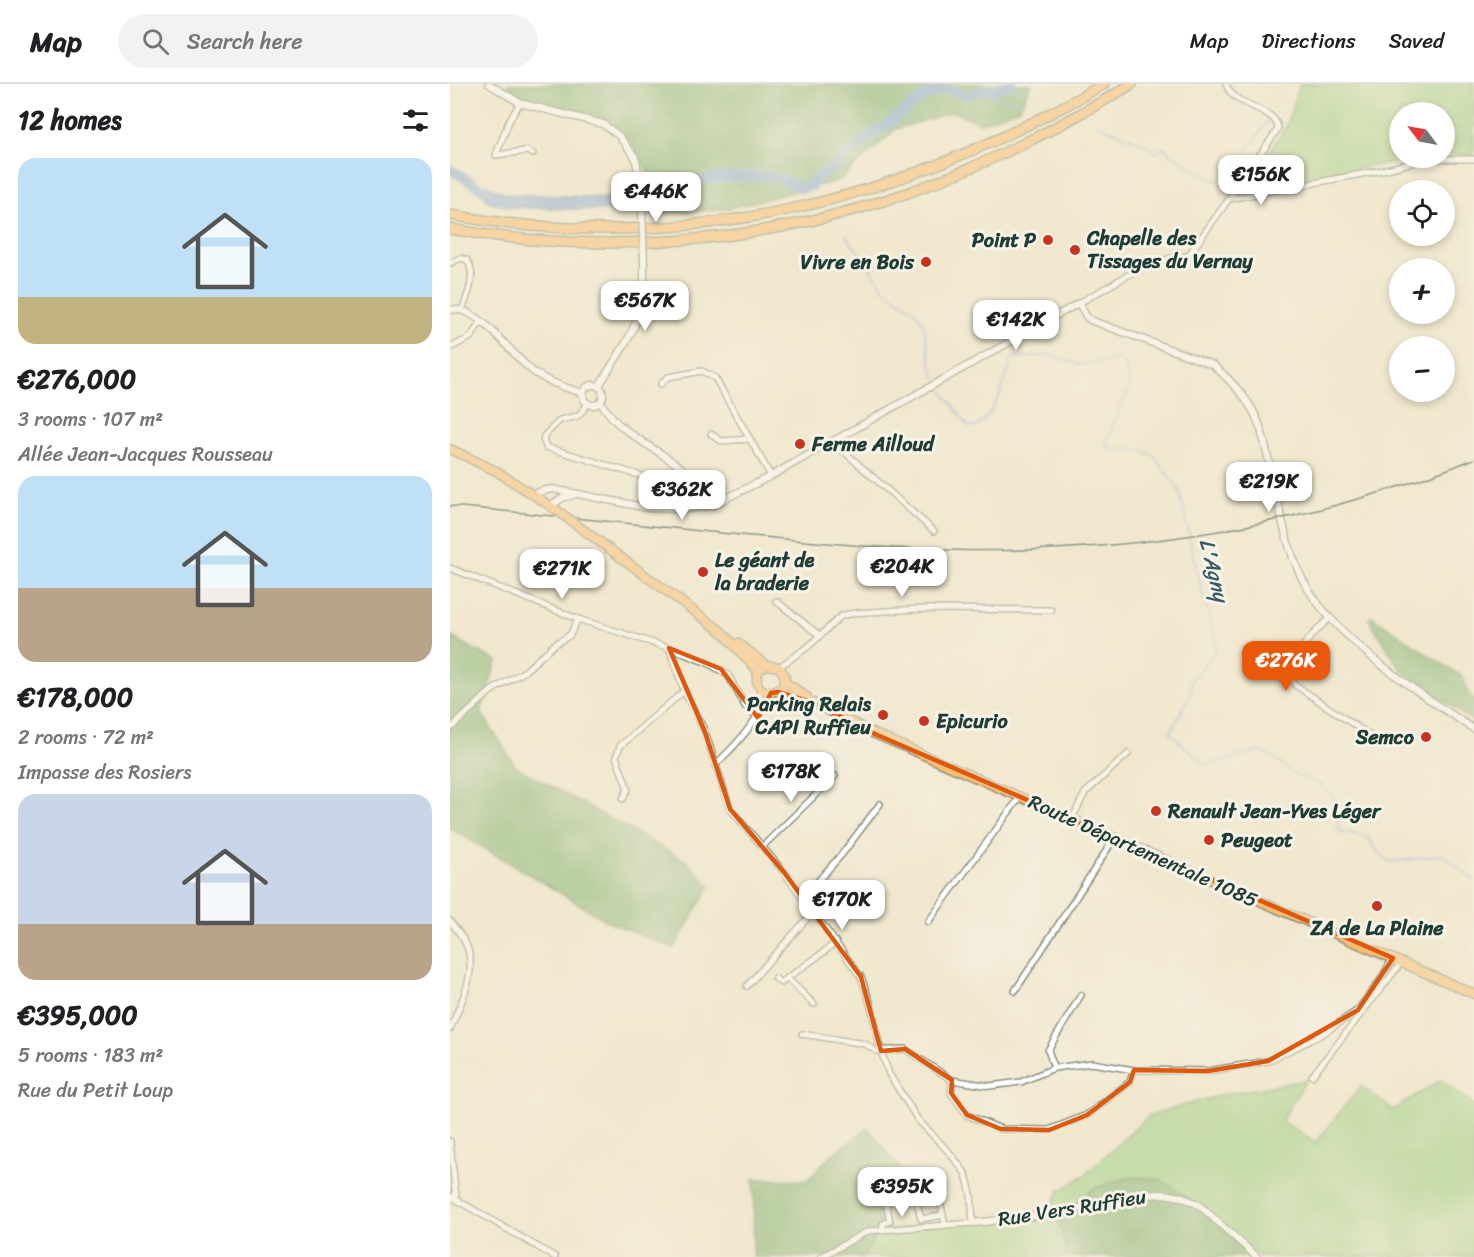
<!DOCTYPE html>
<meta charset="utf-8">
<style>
body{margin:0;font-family:Sriracha,sans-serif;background:#f2f2f2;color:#202124;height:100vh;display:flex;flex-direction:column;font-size:22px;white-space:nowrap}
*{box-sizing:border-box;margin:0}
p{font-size:20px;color:#757577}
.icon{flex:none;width:33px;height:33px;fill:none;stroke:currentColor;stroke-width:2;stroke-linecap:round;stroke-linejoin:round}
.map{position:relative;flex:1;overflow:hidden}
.drawer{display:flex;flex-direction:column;background:#fff;width:450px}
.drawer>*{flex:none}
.needle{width:39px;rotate:302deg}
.buttons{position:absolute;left:939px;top:18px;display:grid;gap:12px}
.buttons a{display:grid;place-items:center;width:66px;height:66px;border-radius:50%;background:#fff;box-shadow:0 3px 9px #0003;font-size:30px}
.price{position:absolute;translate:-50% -51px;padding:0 14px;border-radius:12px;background:#fff;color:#222;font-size:20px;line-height:39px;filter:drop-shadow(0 2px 3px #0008)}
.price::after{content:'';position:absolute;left:50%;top:36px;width:18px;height:14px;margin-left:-9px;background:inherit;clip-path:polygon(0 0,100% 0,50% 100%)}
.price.selected{background:#ea580c;color:#fff}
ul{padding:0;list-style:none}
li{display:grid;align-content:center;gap:12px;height:318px;padding:0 18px}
li span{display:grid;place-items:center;height:186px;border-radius:18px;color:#555}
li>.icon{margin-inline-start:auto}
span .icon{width:108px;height:108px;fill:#fffc;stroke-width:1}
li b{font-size:26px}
h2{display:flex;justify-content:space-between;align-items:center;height:72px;padding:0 18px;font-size:26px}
header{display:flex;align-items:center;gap:36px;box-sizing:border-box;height:84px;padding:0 30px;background:#fff;border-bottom:2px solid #e0e0e0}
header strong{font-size:28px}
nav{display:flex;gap:33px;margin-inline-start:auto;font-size:21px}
.search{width:420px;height:54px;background:#f2f2f2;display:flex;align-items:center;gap:15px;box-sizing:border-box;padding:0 21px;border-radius:33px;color:#757577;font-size:22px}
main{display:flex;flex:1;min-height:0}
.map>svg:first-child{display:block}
</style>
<header>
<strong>Map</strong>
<div class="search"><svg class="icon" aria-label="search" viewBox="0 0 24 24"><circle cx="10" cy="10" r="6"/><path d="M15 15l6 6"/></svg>Search here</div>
<nav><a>Map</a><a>Directions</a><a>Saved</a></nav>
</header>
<main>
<section class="drawer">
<h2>12 homes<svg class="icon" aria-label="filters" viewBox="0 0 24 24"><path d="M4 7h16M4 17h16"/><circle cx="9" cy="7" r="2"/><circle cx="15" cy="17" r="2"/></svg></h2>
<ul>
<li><span style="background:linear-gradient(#bfe0f5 75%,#c2b280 0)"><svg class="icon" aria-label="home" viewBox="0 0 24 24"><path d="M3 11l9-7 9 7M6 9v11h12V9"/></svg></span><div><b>€276,000</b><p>3 rooms · 107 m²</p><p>Allée Jean-Jacques Rousseau</p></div></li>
<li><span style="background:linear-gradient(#bfe0f5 60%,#b9a48a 0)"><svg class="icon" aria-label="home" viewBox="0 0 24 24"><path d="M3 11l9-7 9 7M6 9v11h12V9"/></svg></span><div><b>€178,000</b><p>2 rooms · 72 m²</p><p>Impasse des Rosiers</p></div></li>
<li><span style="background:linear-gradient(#c9d6e8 70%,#b9a48a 0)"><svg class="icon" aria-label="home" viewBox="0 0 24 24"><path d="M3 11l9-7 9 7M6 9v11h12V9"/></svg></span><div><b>€395,000</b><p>5 rooms · 183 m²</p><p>Rue du Petit Loup</p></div></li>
</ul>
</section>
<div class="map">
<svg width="1024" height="1173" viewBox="0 0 1024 1173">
<rect width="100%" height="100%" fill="#f7f3e8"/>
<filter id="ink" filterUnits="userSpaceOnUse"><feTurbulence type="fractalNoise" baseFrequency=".0167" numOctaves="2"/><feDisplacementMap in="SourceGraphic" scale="12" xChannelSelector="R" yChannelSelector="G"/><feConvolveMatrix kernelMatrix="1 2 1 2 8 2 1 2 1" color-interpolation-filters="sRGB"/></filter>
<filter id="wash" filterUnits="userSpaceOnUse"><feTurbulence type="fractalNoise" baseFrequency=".008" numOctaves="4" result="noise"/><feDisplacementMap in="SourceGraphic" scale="24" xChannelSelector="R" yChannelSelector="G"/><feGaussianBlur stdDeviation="1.35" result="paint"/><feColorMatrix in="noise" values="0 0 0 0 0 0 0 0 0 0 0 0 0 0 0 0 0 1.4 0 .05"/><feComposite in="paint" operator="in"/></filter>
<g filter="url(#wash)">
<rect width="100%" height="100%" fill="#f1e7ce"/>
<g fill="#98ce81" stroke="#5c865a" stroke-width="1.5">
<path d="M850,0H1024V71L995,70L994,28H950V74H967L796,104L836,42Z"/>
<path d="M856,996L831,1037L866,1058L911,1002L943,1026L991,996L1024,1021V1173H810L770,1144L617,1168L614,1173H413L429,1146L597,1131L609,1107L635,1091L700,1031L771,1011Z"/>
</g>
<g fill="#7ab16f" stroke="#4c7752" stroke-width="1.5">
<path d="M57,0H581L570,24L531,39L503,28L446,45L390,96L276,125L199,131V91L180,56L156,35L72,13Z"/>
<path d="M922,532C952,552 981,574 1012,592L1019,611L1024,615V638L951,586L919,535Z"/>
<path d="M0,552L47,577L31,628L66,683L235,776L260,802L224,864L161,839L0,744Z"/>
<path d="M418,1044L455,1090L425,1112L431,1142L413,1173H303L304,1095L357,1096L382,1070Z"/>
<path d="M679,1093L710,1095L742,1117L801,1173H614L617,1168L609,1137L643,1105Z"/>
</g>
<path fill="#6e9cd6" stroke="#466c85" stroke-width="1.5" d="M37,101L55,110L167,114L168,127L62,123L42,119L36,115L33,108Z"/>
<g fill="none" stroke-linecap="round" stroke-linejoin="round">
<g stroke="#6e9cd6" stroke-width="1.5">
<path d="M532,7L559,17L574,18"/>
<path d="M646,40L693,59L707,69L713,64C729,74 759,99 776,98L819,35"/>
<path d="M364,95L375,102"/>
<path d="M396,151L435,206L464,226L474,240L480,277L486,295"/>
<path d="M489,302L518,342L526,343C547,328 555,298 562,274L601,271L631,281L666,275L675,280L680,301L657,356V363L693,367L704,372L729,405L747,489L767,561L764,570L743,593L739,613L720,649L756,681L809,667L822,672L842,689L871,701L891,721L888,741L889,747L917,753L929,770L941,778L993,771L1024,796"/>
</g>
<g stroke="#6e9cd6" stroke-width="10">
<path d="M0,85L45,113"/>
<path d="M156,121L206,120L226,113L245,97L275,93L323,92L351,104L362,102L364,95L385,82L404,64L477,11L495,5L518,11L562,0"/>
</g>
</g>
</g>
<g filter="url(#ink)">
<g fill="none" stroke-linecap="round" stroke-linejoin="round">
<g stroke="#889281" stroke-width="8">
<g id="minor">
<path d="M776,0C784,25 826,22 828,45L779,115"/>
<path d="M70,19L59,37L46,71L77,67L83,70"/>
<path d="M0,179L11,174L17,176C27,190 18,211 12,226"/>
<path d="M629,219L701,178L738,172L779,115L933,86L976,75H1024"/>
<path d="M0,264L21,253L31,237"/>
<path d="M211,300L218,293L252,287L265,294L321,392"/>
<path d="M138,320L128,332L110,336L95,351L93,355L96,363L215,399"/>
<path d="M261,350L271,357L299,355"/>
<path d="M382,357L484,447"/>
<path d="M0,484L128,535L219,564L258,579L278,591L295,622L307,632"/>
<path d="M326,517L369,551"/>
<path d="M880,534C864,548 843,570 839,591L845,601L925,655"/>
<path d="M219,564L234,607L255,648L280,725L333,787L411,893L420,918L431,967L439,990L468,1036L499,1068L516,1090L521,1110L523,1139L418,1147L371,1173"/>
<path d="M329,583L359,562L391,532L404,529L468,525L601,526"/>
<path d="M307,630L310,605"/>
<path d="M0,645L41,607L75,587L105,560L120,551L128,535"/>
<path d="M266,680C288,660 307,636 321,609"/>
<path d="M173,715L178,705L166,673L170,662L234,607"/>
<path d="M622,735L635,709L678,670"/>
<path d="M313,762L385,692"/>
<path d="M353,814L392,770L430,720"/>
<path d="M0,837C4,843 10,849 14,856C30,886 12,916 0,945"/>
<path d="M478,838L570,713"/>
<path d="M325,894L331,899C350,884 368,874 386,858"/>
<path d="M337,894L364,920"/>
<path d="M297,902L363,828"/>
<path d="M565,907L664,755"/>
<path d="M352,950L415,960L426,967L455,965L502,996L540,1002L571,998L604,984L642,979L684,986L758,987L818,977L871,951L908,926L930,897L943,874"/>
<path d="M604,984L598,966L631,911"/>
<path d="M862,992L948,883L949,876"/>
<path d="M502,996L501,1009L517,1031L551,1045L599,1046L637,1031L680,998L684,986"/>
<path d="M0,1057L6,1114"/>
<path d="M475,1101L488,1107L495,1141"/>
<path d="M0,1112L105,1173"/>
<path d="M467,1119L471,1135L493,1131"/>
<path d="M432,1145L433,1140L440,1137L436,1118"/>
</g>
</g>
<g stroke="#889281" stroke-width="9">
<g id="tertiary">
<path d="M39,0L70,19L153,40L169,52L185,73L191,100"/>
<path d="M0,226C28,219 62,273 85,289C100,299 115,304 133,309"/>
<circle cx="143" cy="311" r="10"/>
<path d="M149,302C164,276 184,252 191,222C195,208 194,193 194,179"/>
<path d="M150,318C157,327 163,336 172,343C205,370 242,381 263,421"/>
<path d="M85,411L88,408L102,405L199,424L236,425L263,421L321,392L629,219L636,232L640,236L763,281C778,294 792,308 802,325C811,340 814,357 818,373C827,411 833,452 849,488C876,550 968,609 1024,645"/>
<path d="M101,422L112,414L123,411"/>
<path d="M523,1139L602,1130L689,1111L715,1110L732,1113L749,1121L807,1173"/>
</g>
</g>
<g stroke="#889281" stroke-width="11">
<g id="primary">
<path d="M0,365L46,387L105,425"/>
<path d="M132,445L271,547L308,587C304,599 309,607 321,609L333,603L335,592L329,583L316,581L308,587"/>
<path d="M288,559L316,581"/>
<path d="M335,598L357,613"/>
<path d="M328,608L364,619L425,650L1024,910"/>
</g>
</g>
<g stroke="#889281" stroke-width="12">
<g id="motorway">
<path d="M0,131C235,173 450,118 654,0"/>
<path d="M0,145C151,172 313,160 457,109C536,81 611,43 682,0"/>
</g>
</g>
<use href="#minor" stroke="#fff" stroke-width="5"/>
<use href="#tertiary" stroke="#fff" stroke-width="6"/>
<use href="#primary" stroke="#fcbd6f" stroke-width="8"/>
<use href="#motorway" stroke="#fcbd6f" stroke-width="9"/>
<path stroke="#1f3d34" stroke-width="1.5" d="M0,422C100,431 201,442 301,452C367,458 432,465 498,466C676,471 858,442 1024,375"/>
<g stroke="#889281" stroke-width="9" stroke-linecap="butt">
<path id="tertiary-bridge" d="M191,100L194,179"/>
</g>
<g stroke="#889281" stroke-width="11" stroke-linecap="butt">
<path id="primary-bridge" d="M105,425L132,445"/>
</g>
<use href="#tertiary-bridge" stroke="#fff" stroke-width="6"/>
<use href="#primary-bridge" stroke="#fcbd6f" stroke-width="8"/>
</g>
</g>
<path d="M0 0H1024V1173H0ZM219,564L271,585L308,634L321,609L328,608L364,619L425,650L943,874L908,926L818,977L758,987L684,986L680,998L637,1031L599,1046L551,1045L517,1031L501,1009L502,996L455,965L431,967L411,893L333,787L280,725L255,648Z" fill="#f1e7ce" fill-opacity=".55" fill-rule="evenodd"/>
<path fill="none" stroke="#de580e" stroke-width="4.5" stroke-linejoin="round" d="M219,564L271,585L308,634L321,609L328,608L364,619L425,650L943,874L908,926L818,977L758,987L684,986L680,998L637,1031L599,1046L551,1045L517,1031L501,1009L502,996L455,965L431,967L411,893L333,787L280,725L255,648Z"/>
<g fill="#c8321e" stroke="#f7f3e8" stroke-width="2">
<circle cx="598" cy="156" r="6"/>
<circle cx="625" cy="166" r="6"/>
<circle cx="476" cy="178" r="6"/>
<circle cx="350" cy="360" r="6"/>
<circle cx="253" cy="488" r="6"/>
<circle cx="433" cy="631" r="6"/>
<circle cx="474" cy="637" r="6"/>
<circle cx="976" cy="653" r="6"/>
<circle cx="706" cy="727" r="6"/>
<circle cx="759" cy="756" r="6"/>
<circle cx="927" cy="822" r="6"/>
</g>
<g text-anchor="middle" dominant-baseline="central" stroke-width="6" stroke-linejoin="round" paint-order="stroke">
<g font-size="20" font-weight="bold" fill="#1f3d34" stroke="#f7f3e8" text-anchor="start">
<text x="637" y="154">Chapelle des<tspan x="637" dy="23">Tissages du Vernay</tspan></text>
<text x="586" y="156" text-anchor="end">Point P</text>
<text x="464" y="178" text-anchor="end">Vivre en Bois</text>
<text x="362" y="360">Ferme Ailloud</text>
<text x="265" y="476">Le géant de<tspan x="265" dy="23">la braderie</tspan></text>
<text x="421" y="620" text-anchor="end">Parking Relais<tspan x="421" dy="23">CAPI Ruffieu</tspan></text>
<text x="486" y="637">Epicurio</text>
<text x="964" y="653" text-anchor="end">Semco</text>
<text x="718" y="727">Renault Jean-Yves Léger</text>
<text x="771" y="756">Peugeot</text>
<text x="927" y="844" text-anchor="middle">ZA de La Plaine</text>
</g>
<g font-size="20" fill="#1f3d34" stroke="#f7f3e8">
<text transform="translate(693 767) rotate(24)">Route Départementale 1085</text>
<text transform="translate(622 1124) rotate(-9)">Rue Vers Ruffieu</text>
</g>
<g font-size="21" font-style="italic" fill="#375a65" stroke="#f7f3e8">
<text transform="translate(764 486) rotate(76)">L'Agny</text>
</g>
</g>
</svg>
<div class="buttons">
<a><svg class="needle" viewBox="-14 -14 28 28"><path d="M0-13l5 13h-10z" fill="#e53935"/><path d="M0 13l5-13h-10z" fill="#757577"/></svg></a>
<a><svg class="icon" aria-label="locate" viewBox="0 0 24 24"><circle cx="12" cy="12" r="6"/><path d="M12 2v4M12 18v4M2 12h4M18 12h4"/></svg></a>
<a>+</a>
<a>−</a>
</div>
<b class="price" style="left:811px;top:122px">€156K</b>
<b class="price" style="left:206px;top:139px">€446K</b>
<b class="price" style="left:195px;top:248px">€567K</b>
<b class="price" style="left:566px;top:267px">€142K</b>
<b class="price" style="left:819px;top:429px">€219K</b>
<b class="price" style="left:232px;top:437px">€362K</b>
<b class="price" style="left:452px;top:514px">€204K</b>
<b class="price" style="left:112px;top:516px">€271K</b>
<b class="price selected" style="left:836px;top:608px">€276K</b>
<b class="price" style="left:341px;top:719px">€178K</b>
<b class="price" style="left:392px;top:847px">€170K</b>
<b class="price" style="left:452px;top:1134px">€395K</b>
</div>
</main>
